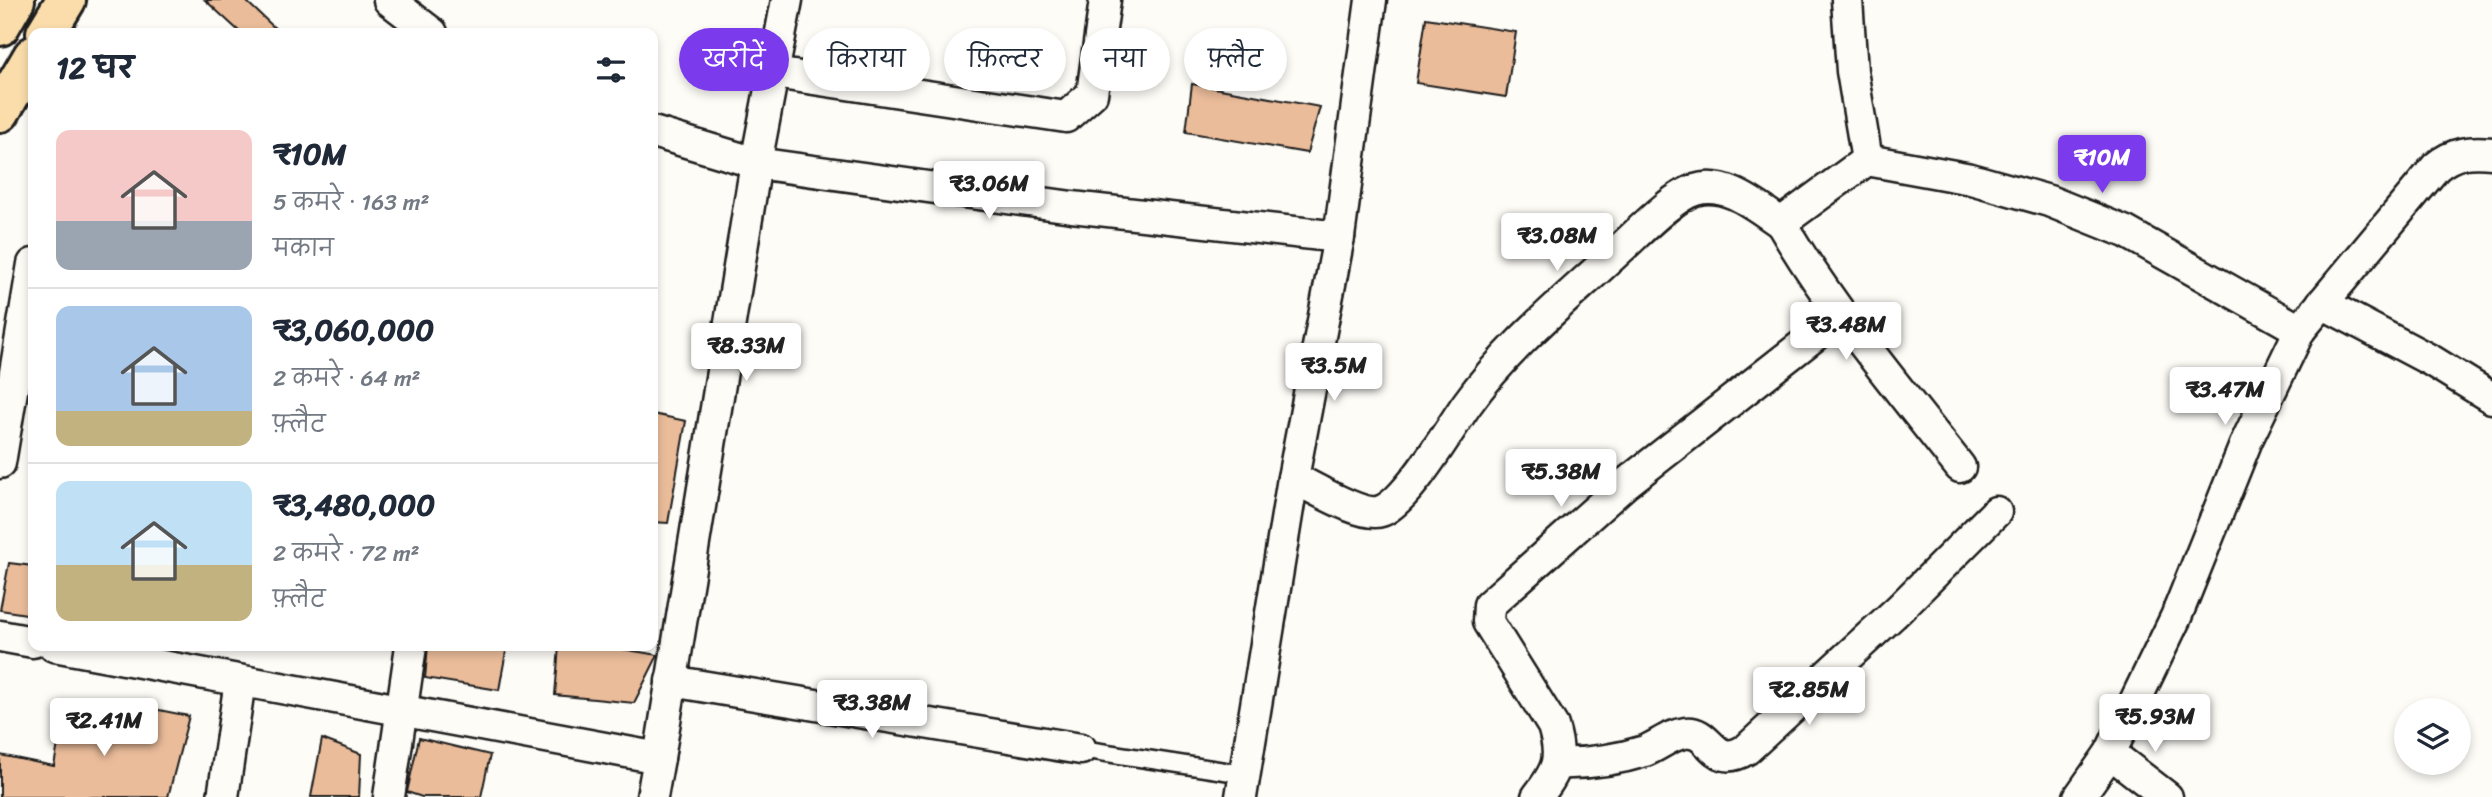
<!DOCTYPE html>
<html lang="hi">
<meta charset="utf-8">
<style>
body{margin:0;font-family:Sriracha,"Playpen Sans Deva",sans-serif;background:#f2f2f3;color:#1f2937;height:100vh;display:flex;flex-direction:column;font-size:26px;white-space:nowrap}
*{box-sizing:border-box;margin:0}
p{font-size:23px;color:#747a83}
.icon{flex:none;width:38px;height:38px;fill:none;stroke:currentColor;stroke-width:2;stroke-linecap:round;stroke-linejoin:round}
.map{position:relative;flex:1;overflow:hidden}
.details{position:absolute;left:28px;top:28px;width:630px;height:623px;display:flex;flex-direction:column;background:#fff;border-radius:14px;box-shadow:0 4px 10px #0003}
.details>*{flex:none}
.guide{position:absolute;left:679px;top:28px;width:665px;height:63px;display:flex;gap:14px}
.buttons{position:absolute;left:2394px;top:698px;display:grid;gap:14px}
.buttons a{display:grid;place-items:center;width:77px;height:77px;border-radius:50%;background:#fff;box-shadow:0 4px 10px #0003;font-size:35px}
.price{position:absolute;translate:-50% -60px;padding:0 16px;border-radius:7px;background:#fff;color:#222;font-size:23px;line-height:46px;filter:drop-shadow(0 2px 4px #0008)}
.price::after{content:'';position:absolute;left:50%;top:42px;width:21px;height:16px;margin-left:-10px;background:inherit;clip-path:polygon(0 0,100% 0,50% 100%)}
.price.selected{background:#7c3aed;color:#fff}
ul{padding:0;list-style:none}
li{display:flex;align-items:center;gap:21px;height:175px;padding:0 28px}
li+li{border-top:2px solid #e0e1e3}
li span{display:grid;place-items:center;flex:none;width:196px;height:140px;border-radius:14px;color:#555}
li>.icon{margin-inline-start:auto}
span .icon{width:84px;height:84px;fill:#fffc;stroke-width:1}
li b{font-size:30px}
h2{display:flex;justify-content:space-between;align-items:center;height:84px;padding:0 28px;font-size:30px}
.pill{padding:0 24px;border-radius:32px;background:#fff;box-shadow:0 4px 10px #0003;font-size:24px;line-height:63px}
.pill.selected{background:#7c3aed;color:#fff}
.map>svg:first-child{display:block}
</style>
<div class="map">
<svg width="2492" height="797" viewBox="0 0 2492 797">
<rect width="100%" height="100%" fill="#fdfcf7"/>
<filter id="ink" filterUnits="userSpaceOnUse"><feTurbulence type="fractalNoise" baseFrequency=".0143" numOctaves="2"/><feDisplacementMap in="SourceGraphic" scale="14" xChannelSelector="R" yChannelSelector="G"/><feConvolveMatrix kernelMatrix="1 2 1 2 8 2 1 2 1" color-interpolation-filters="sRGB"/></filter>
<g filter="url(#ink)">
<g fill="#eabc9a" stroke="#1c1c1c" stroke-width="2">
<path d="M205,0H245L280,33H241Z"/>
<path d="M1426,18L1516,32L1506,97L1416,83Z"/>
<path d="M1192,84L1320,107L1307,153L1186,132Z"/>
<path d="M653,414L686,421L668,523L653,522Z"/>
<path d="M9,563L33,566V615L0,610Z"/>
<path d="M428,646H507L499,690L425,678Z"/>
<path d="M559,646H604L658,655L634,703L555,695Z"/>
<path d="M129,704L189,716L168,797H0V755L54,766L63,717L128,713Z"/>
<path d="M419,738L490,755L481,797H422L407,792Z"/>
<path d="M322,739L361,754L359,797H311Z"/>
</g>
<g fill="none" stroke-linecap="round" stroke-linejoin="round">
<g stroke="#1c1c1c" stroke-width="21">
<path id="service" d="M1081,749L1244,774"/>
</g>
<g stroke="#1c1c1c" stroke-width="35">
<g id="minor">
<path d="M389,0L432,33"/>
<path d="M1847,0L1852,71L1867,160"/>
<path d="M774,73L1066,117L1092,94L1105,0"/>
<path d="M653,132L756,163L1072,207L1339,237"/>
<path d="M1781,223C1832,310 1898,388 1960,467"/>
<path d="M2322,303L2432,361L2492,398"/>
<path d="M0,463L33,264"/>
<path d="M1293,478C1313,487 1362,518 1381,511C1407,502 1450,428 1467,404C1508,346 1569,297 1620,249C1638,233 1673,196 1695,190C1726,180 1757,207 1781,223L1867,160L1971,179L2049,201L2126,232L2300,330"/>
<path d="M0,636L33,642"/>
<path d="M54,646L659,758L652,797"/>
<path d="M671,681L1081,749"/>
<path d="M2110,753L2167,797"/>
<path d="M659,758L756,163L787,0"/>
<path d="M1558,763C1587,764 1616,760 1645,751C1658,746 1670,735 1685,733C1712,729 1711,771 1747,749L1899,609L1996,512"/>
<path d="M223,797L240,681"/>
<path d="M389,797L411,646"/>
<path d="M1241,797L1293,478L1339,237L1371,0"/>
<path d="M1537,797C1558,770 1563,759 1553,726L1488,622L1489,605L1625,484L1841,315"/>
<path d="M2079,797L2110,753L2176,617L2247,440L2300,330L2436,167C2454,152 2470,151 2492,153"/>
</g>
</g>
<g stroke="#1c1c1c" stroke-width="44">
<g id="trunk">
<path d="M0,26L15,0"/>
<path d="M46,33L66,0"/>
<path d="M0,112L33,56"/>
</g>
</g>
<use href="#service" stroke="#fdfcf7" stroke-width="16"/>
<use href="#minor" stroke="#fdfcf7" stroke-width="30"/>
<use href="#trunk" stroke="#faddab" stroke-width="38"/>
</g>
</g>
</svg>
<div class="buttons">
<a><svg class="icon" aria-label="layers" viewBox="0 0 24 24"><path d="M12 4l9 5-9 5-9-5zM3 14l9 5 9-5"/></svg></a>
</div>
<b class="price selected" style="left:2102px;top:195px">₹10M</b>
<b class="price" style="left:989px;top:221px">₹3.06M</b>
<b class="price" style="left:1557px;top:273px">₹3.08M</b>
<b class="price" style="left:1846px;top:362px">₹3.48M</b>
<b class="price" style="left:746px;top:383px">₹8.33M</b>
<b class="price" style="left:1334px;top:403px">₹3.5M</b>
<b class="price" style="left:2225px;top:427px">₹3.47M</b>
<b class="price" style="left:1561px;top:509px">₹5.38M</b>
<b class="price" style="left:1809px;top:727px">₹2.85M</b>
<b class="price" style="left:872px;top:740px">₹3.38M</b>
<b class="price" style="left:2155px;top:754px">₹5.93M</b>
<b class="price" style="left:104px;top:758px">₹2.41M</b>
<div class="guide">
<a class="pill selected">खरीदें</a>
<a class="pill">किराया</a>
<a class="pill">फ़िल्टर</a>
<a class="pill">नया</a>
<a class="pill">फ़्लैट</a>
</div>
<section class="details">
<h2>12 घर<svg class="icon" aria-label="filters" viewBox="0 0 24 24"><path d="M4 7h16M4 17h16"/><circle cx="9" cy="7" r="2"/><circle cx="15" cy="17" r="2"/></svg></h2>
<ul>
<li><span style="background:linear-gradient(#f6c9c9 65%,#9aa5b1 0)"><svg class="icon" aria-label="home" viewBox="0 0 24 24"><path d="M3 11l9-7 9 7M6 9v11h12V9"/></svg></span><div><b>₹10M</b><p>5 कमरे · 163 m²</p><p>मकान</p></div></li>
<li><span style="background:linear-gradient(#a9c7e8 75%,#c2b280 0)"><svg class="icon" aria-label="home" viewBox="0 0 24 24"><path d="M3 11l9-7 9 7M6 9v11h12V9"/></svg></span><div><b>₹3,060,000</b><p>2 कमरे · 64 m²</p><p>फ़्लैट</p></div></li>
<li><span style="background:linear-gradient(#bfe0f5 60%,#c2b280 0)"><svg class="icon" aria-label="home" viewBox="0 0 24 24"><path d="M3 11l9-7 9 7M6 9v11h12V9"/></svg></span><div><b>₹3,480,000</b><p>2 कमरे · 72 m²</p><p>फ़्लैट</p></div></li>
</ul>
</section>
</div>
